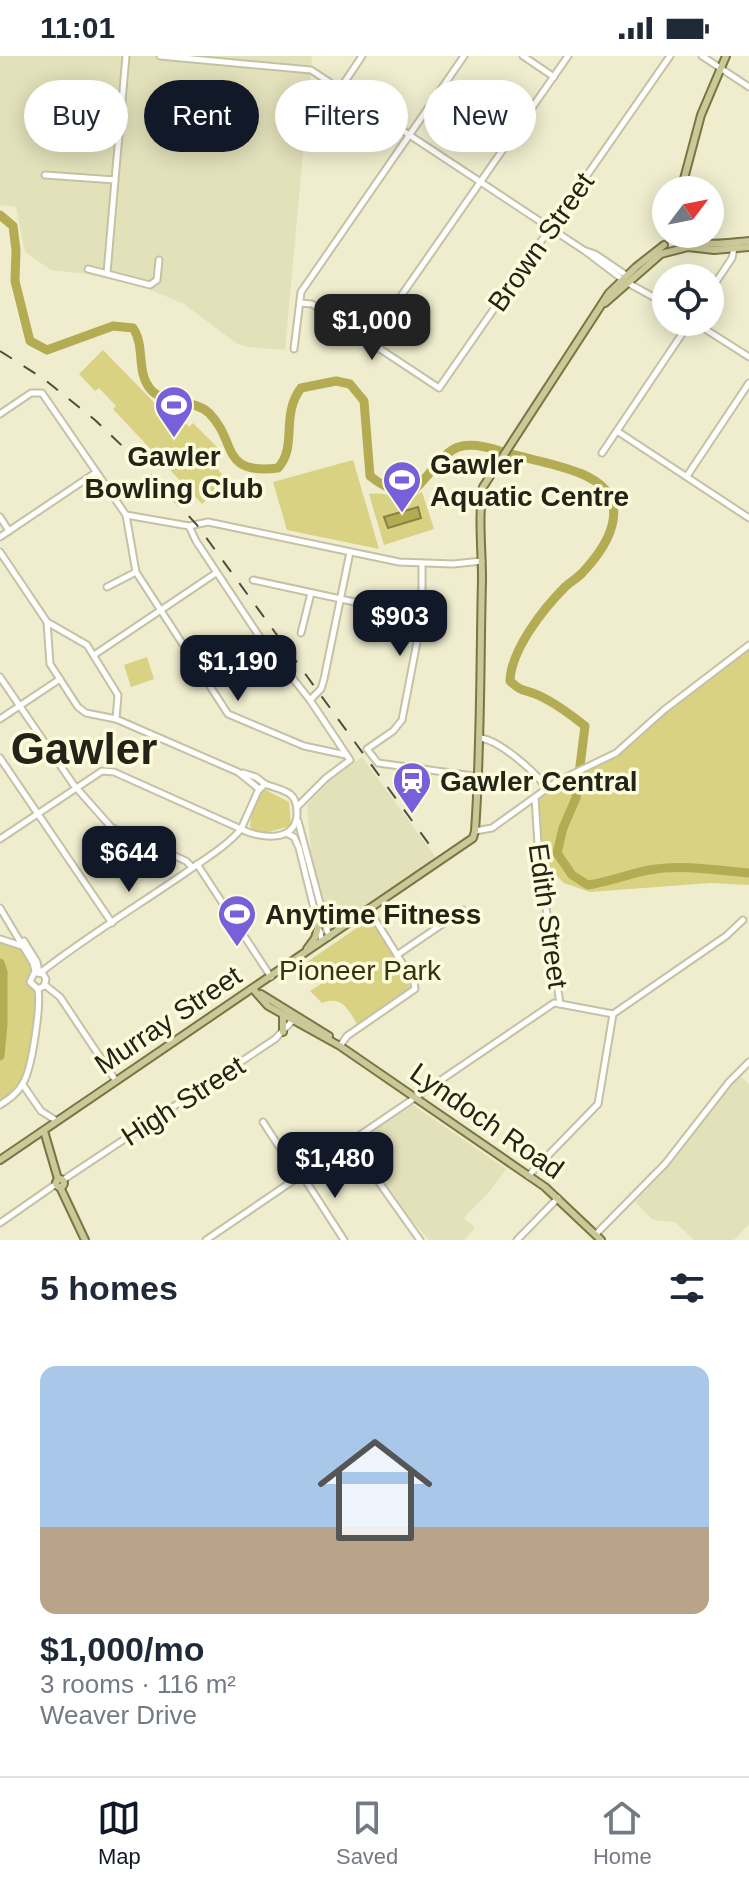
<!DOCTYPE html>
<meta charset="utf-8">
<style>
body{margin:0;font-family:Helvetica,sans-serif;background:#f2f2f3;color:#1f2937;height:100vh;display:flex;flex-direction:column;font-size:30px;white-space:nowrap}
*{box-sizing:border-box;margin:0}
p{font-size:26px;color:#747a83}
.icon{flex:none;width:44px;height:44px;fill:none;stroke:currentColor;stroke-width:2;stroke-linecap:round;stroke-linejoin:round}
.map{position:relative;height:1184px;overflow:hidden}
.details{display:flex;flex-direction:column;background:#fff;flex:1}
.details>*{flex:none}
.hud{position:absolute;left:24px;top:24px;width:702px;height:72px;display:flex;gap:16px}
.needle{width:52px;rotate:58deg}
.controls{position:absolute;left:652px;top:120px;display:grid;gap:16px}
.controls a{display:grid;place-items:center;width:72px;height:72px;border-radius:50%;background:#fff;box-shadow:0 4px 20px #0003;font-size:40px}
.price{position:absolute;translate:-50% -68px;padding:0 18px;border-radius:16px;background:#111827;color:#fff;font-size:26px;line-height:52px;filter:drop-shadow(0 2px 4px #0008)}
.price::after{content:'';position:absolute;left:50%;top:48px;width:24px;height:18px;margin-left:-12px;background:inherit;clip-path:polygon(0 0,100% 0,50% 100%)}
.price.current{background:#222;color:#fff}
ul{padding:0;list-style:none}
li{display:grid;align-content:center;gap:16px;height:424px;padding:0 40px}
li+li{border-top:2px solid #e0e1e3}
li span{display:grid;place-items:center;height:248px;border-radius:16px;color:#555}
li>.icon{margin-inline-start:auto}
span .icon{width:144px;height:144px;fill:#fffc;stroke-width:1}
li b{font-size:34px}
h2{display:flex;justify-content:space-between;align-items:center;height:96px;padding:0 40px;font-size:34px}
.tag{padding:0 28px;border-radius:36px;background:#fff;box-shadow:0 4px 20px #0003;font-size:28px;line-height:72px}
.tag.current{background:#111827;color:#fff}
.status{display:flex;justify-content:space-between;align-items:center;height:56px;padding:0 40px;background:#fff;direction:ltr}
.status svg{height:22px;fill:currentColor}
.tab-bar{display:flex;justify-content:space-around;align-items:center;height:112px;border-top:2px solid #e0e1e3;background:#fff;font-size:22px;color:#747a83}
.tab-bar a{display:grid;justify-items:center;gap:4px}
.tab-bar .current{color:#111827}
.map>svg:first-child{display:block}
</style>
<div class="status"><b>11:01</b><svg viewBox="0 0 49 12"><path d="M0 12V9h3v3zM5 12V6h3v6zM10 12V3h3v9zM15 12V0h3v12zM26 1h20v11H26zM47 4h2v5h-2z"/></svg></div>
<div class="map">
<svg width="749" height="1184" viewBox="0 0 749 1184">
<rect width="100%" height="100%" fill="#efedce"/>
<g fill="#e3e1ba">
<path d="M0,0H312L285,294L247,291L236,287L184,248L144,231L86,218L51,214L25,196L16,151L0,149Z"/>
<path d="M362,701L437,803L335,870L326,862L312,810L307,749L336,718Z"/>
<path d="M739,1019L749,1028V1168L734,1184H694L675,1166L653,1164L635,1146L666,1114Z"/>
<path d="M413,1049L506,1113L490,1135L464,1162L475,1172L464,1184H429L392,1142L356,1087Z"/>
</g>
<g fill="#d8d282">
<path d="M103,294L177,370L175,366L180,361L189,371L193,367L220,394L210,404L227,424L202,448L113,353L116,350L99,332L95,335L79,318Z"/>
<path d="M353,404L379,493L287,474L273,426Z"/>
<path d="M422,436L434,473L384,489L369,438C392,435 397,448 422,436Z"/>
<path d="M749,589V829L710,827L590,836L564,827L540,803L535,742L556,726L609,701Z"/>
<path d="M147,601L154,623L131,631L124,609Z"/>
<path d="M264,733L289,746L291,770L260,778L250,771C251,757 254,743 264,733Z"/>
<path d="M367,865L373,866L411,928L407,936L357,968C348,953 342,939 322,947L310,935L321,928L307,906Z"/>
<path d="M0,883L24,891L35,915L31,921L40,943L27,1018L23,1029L0,1049Z"/>
</g>
<path fill="#b3ac53" stroke="#888341" stroke-width="2" d="M418,451L421,462L388,472L384,461Z"/>
<g fill="none" stroke-linecap="round" stroke-linejoin="round">
<g stroke="#b3ac53" stroke-width="9">
<path d="M0,159L13,170L16,194L15,225L30,285L47,294L113,270L133,272C146,291 135,317 152,335C167,349 194,343 209,357C238,386 219,419 278,412C298,390 280,360 301,332L336,325L350,328L364,345L370,420C385,432 395,436 415,433C448,400 448,378 500,395C526,403 556,407 582,418C634,440 613,484 583,516C578,522 570,526 565,531C543,553 511,594 510,625C522,637 526,633 540,640C557,648 570,658 585,670L576,742L563,772L557,797L572,819L588,829C609,826 628,818 649,814C681,808 717,814 749,817"/>
<path d="M0,907L3,916V968L0,1000"/>
</g>
<g stroke="#c4c2a4" stroke-width="9">
<g id="minor">
<path d="M160,0L311,14L585,195L622,223"/>
<path d="M523,0L554,21"/>
<path d="M702,0L749,31"/>
<path d="M340,33L362,0"/>
<path d="M45,119L115,124L107,217"/>
<path d="M115,124L126,0"/>
<path d="M586,195L595,198L626,219"/>
<path d="M88,213L150,229L157,224L159,204"/>
<path d="M628,227L666,248"/>
<path d="M710,235L732,202L734,192"/>
<path d="M300,247L312,248L439,332L670,0"/>
<path d="M694,266L749,301"/>
<path d="M369,286L568,0"/>
<path d="M294,293L301,236L464,0"/>
<path d="M0,358L31,337H42L126,459L189,470L208,466L399,506L453,508L482,505"/>
<path d="M617,375L749,462"/>
<path d="M602,397L690,266"/>
<path d="M687,420L749,327"/>
<path d="M126,459L136,516L228,658L304,690L346,699"/>
<path d="M0,461L9,475"/>
<path d="M189,470L196,485L259,580L310,644L350,704L326,722L297,751"/>
<path d="M0,481L95,417"/>
<path d="M0,496L47,566"/>
<path d="M422,508V560L402,664L393,675L367,693L378,707L518,726"/>
<path d="M253,524L373,550"/>
<path d="M107,531L136,516"/>
<path d="M47,566L87,589L118,639L116,663L86,657L78,651L50,608Z"/>
<path d="M301,577L311,537"/>
<path d="M94,599L216,517"/>
<path d="M0,621L73,728L111,771L186,805L192,811"/>
<path d="M310,644L321,633L324,623L350,496"/>
<path d="M0,663L60,623"/>
<path d="M116,663L238,716L259,733"/>
<path d="M481,682C500,685 536,716 547,733"/>
<path d="M0,702L112,867"/>
<path d="M243,717L256,721L265,728"/>
<path d="M265,728C272,731 283,733 290,738C295,742 297,749 297,756C298,787 260,783 241,773L258,735Z"/>
<path d="M298,765L329,881"/>
<path d="M475,775L492,772L556,726L616,697L664,654L749,589"/>
<path d="M286,777L294,781L299,792L322,885"/>
<path d="M0,783L102,715L114,716L241,773C227,790 206,802 188,815C139,849 87,880 40,917"/>
<path d="M197,808L271,921"/>
<path d="M0,852L33,907L35,915L30,926L38,933"/>
<path d="M0,883L25,891"/>
<path d="M24,885L37,906L39,916"/>
<path d="M397,899L463,854"/>
<path d="M37,917L43,918L46,923L44,930L38,933"/>
<path d="M45,929L60,941L116,1025"/>
<path d="M560,948L613,958"/>
<path d="M340,990L347,980L415,933L414,926L369,854"/>
<path d="M23,1029L41,1055L57,1065"/>
<path d="M0,1049C9,1043 18,1037 23,1027C32,1013 41,950 38,933"/>
<path d="M263,1066L299,1121"/>
<path d="M351,1087L420,1184"/>
<path d="M302,1119L344,1184"/>
<path d="M528,1120L598,1048L613,958L726,880L743,864"/>
<path d="M63,1124L275,983L294,963"/>
<path d="M0,1167L56,1128"/>
<path d="M596,1178L665,1108L729,1026L749,1006"/>
<path d="M206,1184L554,947L560,948L539,804L535,742"/>
<path d="M517,1184L558,1142"/>
</g>
</g>
<g stroke="#7a7641" stroke-width="10">
<g id="major">
<path d="M681,134L701,59L726,0"/>
<path d="M679,178C699,193 726,187 749,185"/>
<path d="M667,179L669,178"/>
<path d="M605,247L661,198L688,191L714,194L749,191"/>
<path d="M307,893L315,882L319,868"/>
<path d="M253,933L268,950L340,990L545,1131L601,1184"/>
<path d="M261,938L329,980"/>
<path d="M283,960V976"/>
<path d="M44,1075L58,1123"/>
<path d="M0,1104L473,782L475,775C481,691 480,607 482,523C482,492 478,462 483,431L609,237L636,211L664,189"/>
<circle cx="60" cy="1127" r="4"/>
<path d="M60,1131L85,1184"/>
</g>
</g>
<use href="#minor" stroke="#fff" stroke-width="5"/>
<use href="#major" stroke="#cbc89a" stroke-width="6"/>
<path stroke="#4e4e3e" stroke-width="2" stroke-dasharray="14 14" stroke-linecap="butt" d="M0,295L44,323L95,364L138,405L197,469L434,795"/>
</g>
<defs>
<g id="stadium-pin" transform="scale(2)"><path d="M0 17L-7.5 6A9.5 9.5 0 1 1 7.5 6Z" fill="#7960db" stroke="#fcfbdb"/><path d="M0-5a6.5 5 0 1 0 0 10a6.5 5 0 1 0 0-10ZM-3.5-1.8h7v3.6h-7Z" fill="#fff"/></g>
<g id="station-pin" transform="scale(2)"><path d="M0 17L-7.5 6A9.5 9.5 0 1 1 7.5 6Z" fill="#7960db" stroke="#fcfbdb"/><path d="M-3-6H3Q5-6 5-4V2Q5 4 3 4L4.5 6H3L1.5 4h-3L-3 6H-4.5L-3 4Q-5 4-5 2V-4Q-5-6-3-6ZM-3.5-4v3h7v-3ZM-3.5 1v1.5H-2V1ZM2 1v1.5H3.5V1Z" fill="#fff"/></g>
</defs>
<g fill-rule="evenodd">
<use href="#stadium-pin" x="174" y="349"/>
<use href="#stadium-pin" x="402" y="424"/>
<use href="#station-pin" x="412" y="725"/>
<use href="#stadium-pin" x="237" y="858"/>
</g>
<g text-anchor="middle" dominant-baseline="central" stroke-width="7" stroke-linejoin="round" paint-order="stroke">
<g font-size="28" fill="#232317" stroke="#fcfbdb">
<text transform="translate(541 186) rotate(-55)">Brown Street</text>
<text transform="translate(548 860) rotate(82)">Edith Street</text>
<text transform="translate(168 964) rotate(-34)">Murray Street</text>
<text transform="translate(183 1045) rotate(-33)">High Street</text>
<text transform="translate(487 1065) rotate(35)">Lyndoch Road</text>
</g>
<g font-size="28" font-weight="bold" fill="#232317" stroke="#fcfbdb" text-anchor="start">
<text x="174" y="400" text-anchor="middle">Gawler<tspan x="174" dy="32">Bowling Club</tspan></text>
<text x="430" y="408">Gawler<tspan x="430" dy="32">Aquatic Centre</tspan></text>
<text x="440" y="725">Gawler Central</text>
<text x="265" y="858">Anytime Fitness</text>
</g>
<g font-size="28" fill="#37330c" stroke="#fcfbdb">
<text x="360" y="914">Pioneer Park</text>
</g>
<g font-size="44" font-weight="bold" fill="#232317" stroke="#fcfbdb">
<text x="84" y="692">Gawler</text>
</g>
</g>
</svg>
<div class="controls">
<a><svg class="needle" viewBox="-14 -14 28 28"><path d="M0-13l5 13h-10z" fill="#e53935"/><path d="M0 13l5-13h-10z" fill="#747a83"/></svg></a>
<a><svg class="icon" aria-label="locate" viewBox="0 0 24 24"><circle cx="12" cy="12" r="6"/><path d="M12 2v4M12 18v4M2 12h4M18 12h4"/></svg></a>
</div>
<b class="price current" style="left:372px;top:306px">$1,000</b>
<b class="price" style="left:400px;top:602px">$903</b>
<b class="price" style="left:238px;top:647px">$1,190</b>
<b class="price" style="left:129px;top:838px">$644</b>
<b class="price" style="left:335px;top:1144px">$1,480</b>
<div class="hud">
<a class="tag">Buy</a>
<a class="tag current">Rent</a>
<a class="tag">Filters</a>
<a class="tag">New</a>
</div>
</div>
<section class="details">
<h2>5 homes<svg class="icon" aria-label="filters" viewBox="0 0 24 24"><path d="M4 7h16M4 17h16"/><circle cx="9" cy="7" r="2"/><circle cx="15" cy="17" r="2"/></svg></h2>
<ul>
<li><span style="background:linear-gradient(#a9c7e8 65%,#b9a48a 0)"><svg class="icon" aria-label="home" viewBox="0 0 24 24"><path d="M3 11l9-7 9 7M6 9v11h12V9"/></svg></span><div><b>$1,000/mo</b><p>3 rooms · 116 m²</p><p>Weaver Drive</p></div></li>
</ul>
</section>
<nav class="tab-bar">
<a class="current"><svg class="icon" aria-label="map" viewBox="0 0 24 24"><path d="M3 6l6-2 6 2 6-2v14l-6 2-6-2-6 2zM9 4v14M15 6v14"/></svg>Map</a>
<a><svg class="icon" aria-label="saved" viewBox="0 0 24 24"><path d="M7 4h10v16l-5-4-5 4z"/></svg>Saved</a>
<a><svg class="icon" aria-label="home" viewBox="0 0 24 24"><path d="M3 11l9-7 9 7M6 9v11h12V9"/></svg>Home</a>
</nav>
